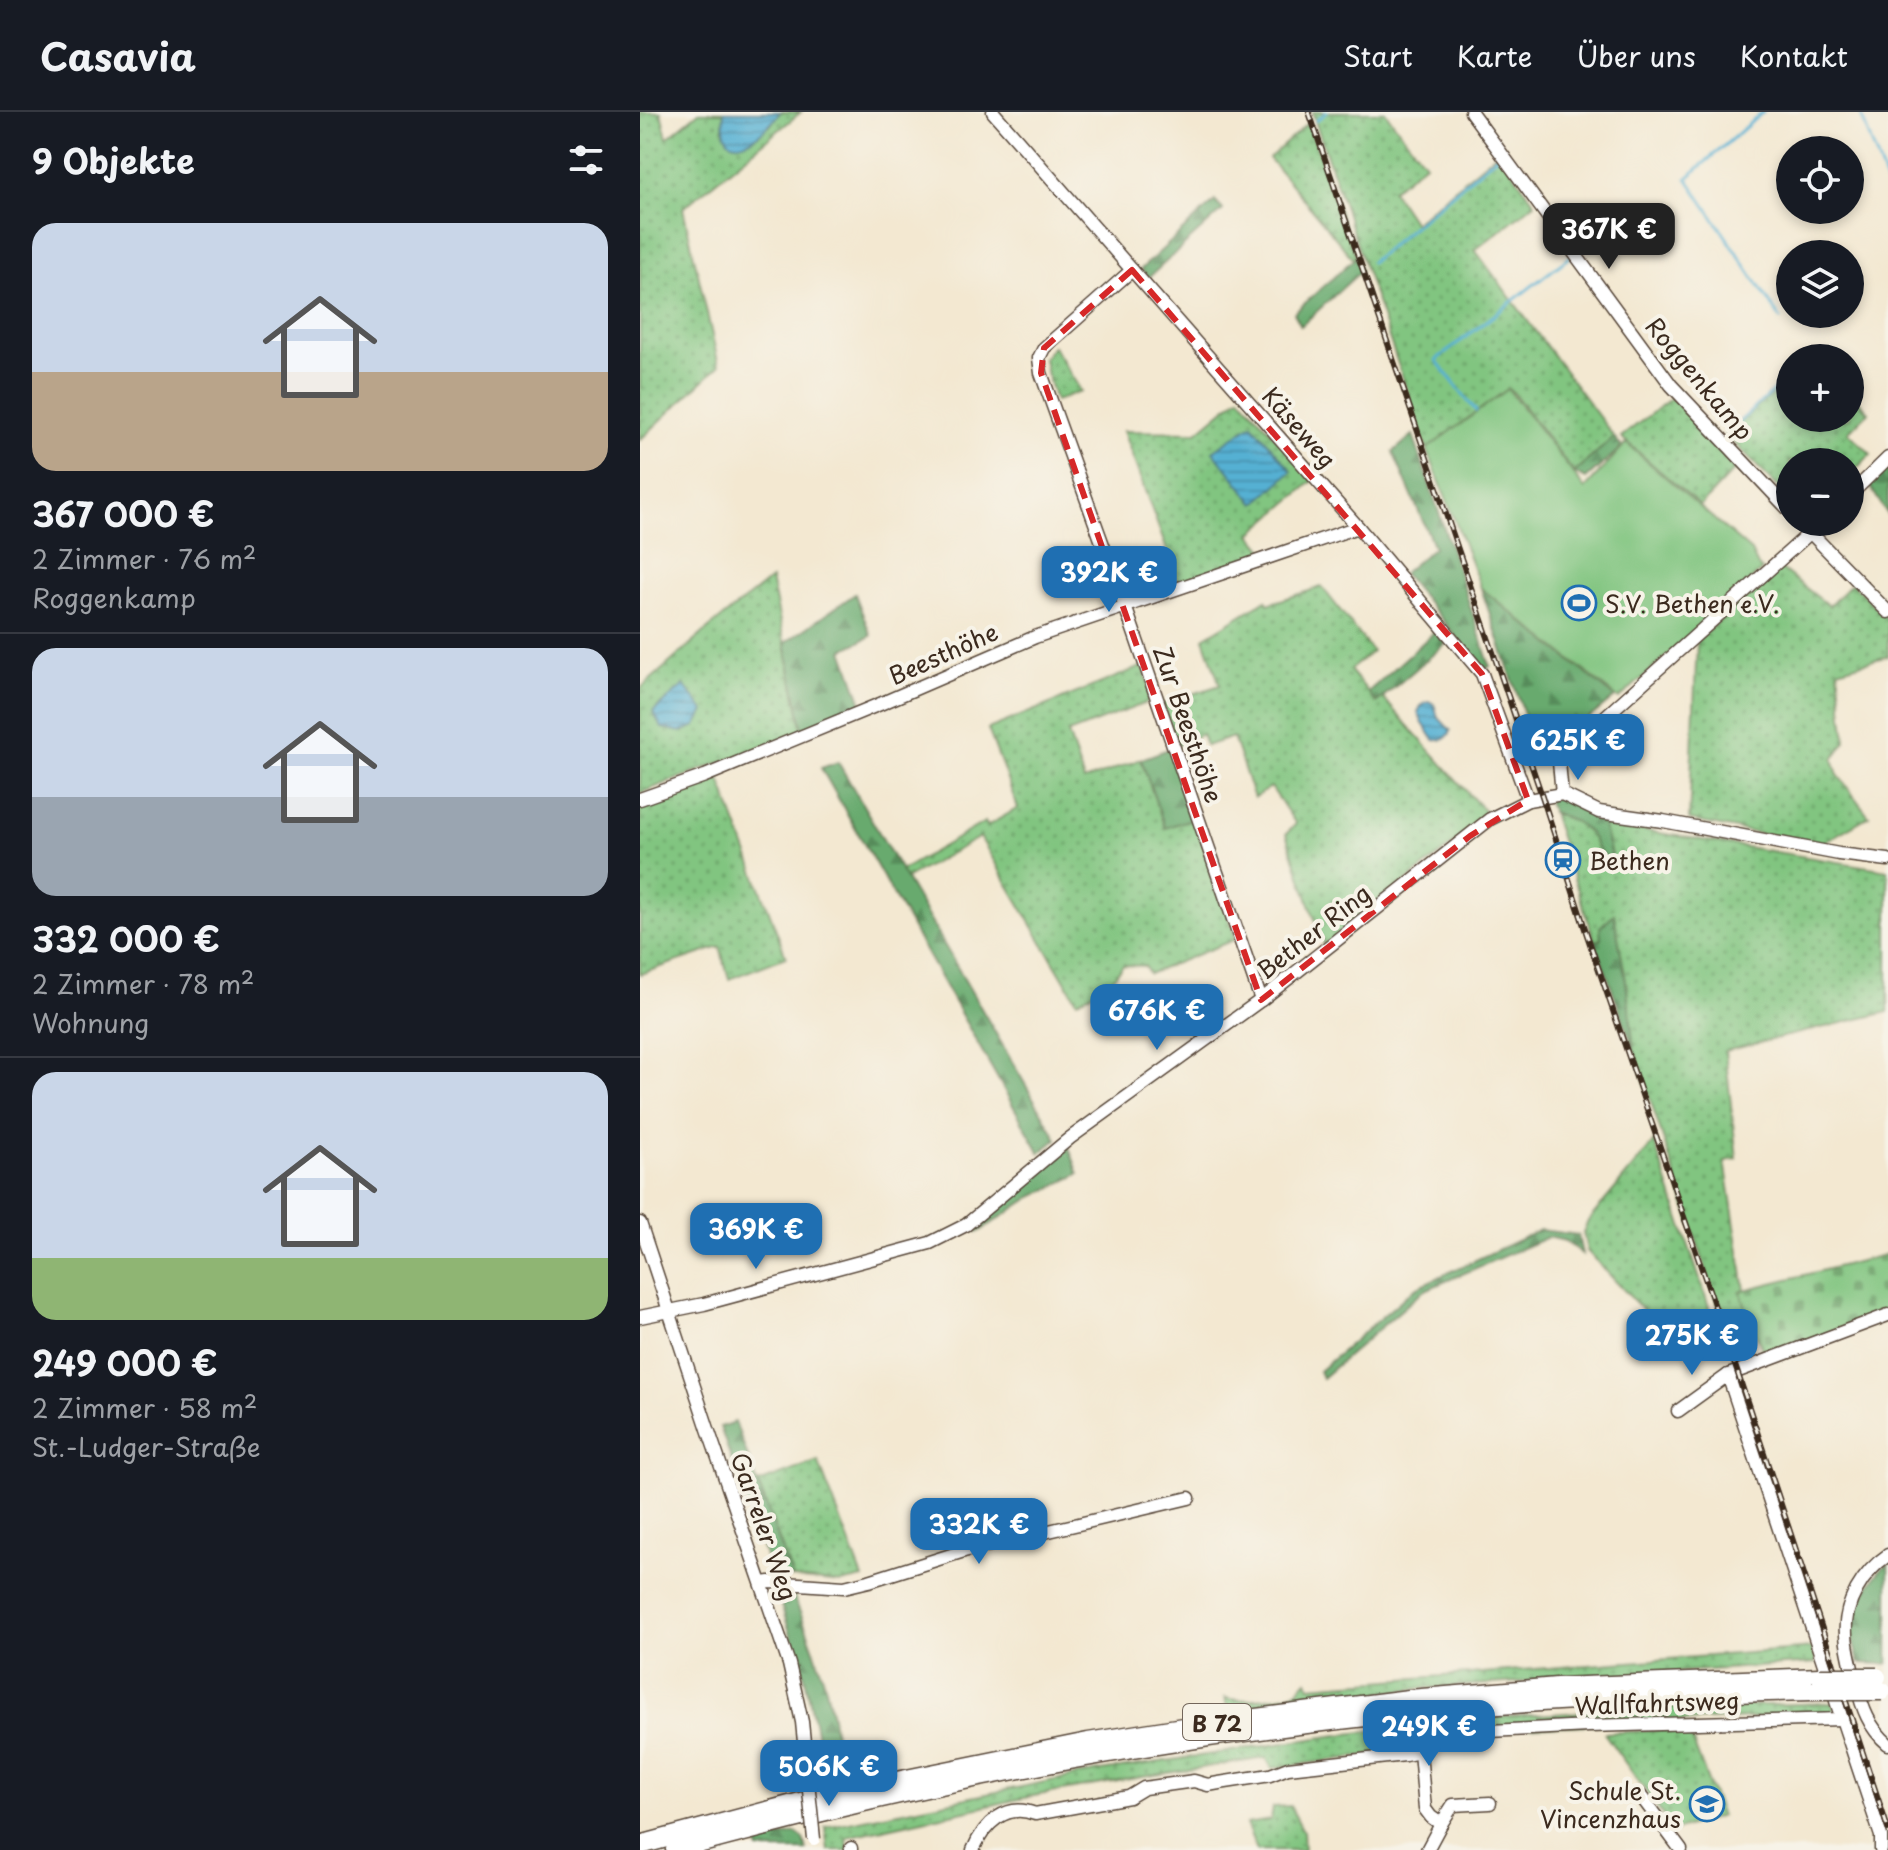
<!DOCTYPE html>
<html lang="de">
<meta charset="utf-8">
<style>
body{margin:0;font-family:"Playpen Sans",sans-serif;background:#242831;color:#f1f3f6;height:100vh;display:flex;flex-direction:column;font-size:30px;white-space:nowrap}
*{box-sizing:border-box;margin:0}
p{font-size:26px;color:#9ea1a6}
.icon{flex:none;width:44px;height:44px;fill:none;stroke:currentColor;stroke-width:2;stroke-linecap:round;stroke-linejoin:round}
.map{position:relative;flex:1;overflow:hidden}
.sheet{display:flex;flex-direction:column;background:#171b24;width:640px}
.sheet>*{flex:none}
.controls{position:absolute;left:1136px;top:24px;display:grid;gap:16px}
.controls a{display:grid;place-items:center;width:88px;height:88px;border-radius:50%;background:#171b24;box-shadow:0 4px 12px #0003;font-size:40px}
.price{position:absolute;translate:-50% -68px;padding:0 18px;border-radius:16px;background:#1f6fb2;color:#fff;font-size:26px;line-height:52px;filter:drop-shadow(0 2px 4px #0008)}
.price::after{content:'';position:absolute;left:50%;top:48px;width:24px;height:18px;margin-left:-12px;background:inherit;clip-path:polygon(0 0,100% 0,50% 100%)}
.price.current{background:#222;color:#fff}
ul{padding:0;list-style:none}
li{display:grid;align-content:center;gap:16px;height:424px;padding:0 32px}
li+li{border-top:2px solid #363941}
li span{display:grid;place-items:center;height:248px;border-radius:24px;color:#555}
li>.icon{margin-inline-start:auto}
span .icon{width:144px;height:144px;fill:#fffc;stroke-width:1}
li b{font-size:34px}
h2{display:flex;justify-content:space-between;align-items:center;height:96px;padding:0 32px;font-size:34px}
header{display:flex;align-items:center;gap:48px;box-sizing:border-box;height:112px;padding:0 40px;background:#171b24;border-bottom:2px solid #363941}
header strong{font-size:38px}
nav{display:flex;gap:44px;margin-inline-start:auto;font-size:28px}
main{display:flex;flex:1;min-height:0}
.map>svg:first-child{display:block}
</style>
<header>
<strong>Casavia</strong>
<nav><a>Start</a><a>Karte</a><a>Über uns</a><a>Kontakt</a></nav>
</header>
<main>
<section class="sheet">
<h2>9 Objekte<svg class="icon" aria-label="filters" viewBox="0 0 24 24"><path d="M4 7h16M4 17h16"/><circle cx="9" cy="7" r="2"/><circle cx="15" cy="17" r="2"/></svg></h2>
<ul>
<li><span style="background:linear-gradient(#c9d6e8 60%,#b9a48a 0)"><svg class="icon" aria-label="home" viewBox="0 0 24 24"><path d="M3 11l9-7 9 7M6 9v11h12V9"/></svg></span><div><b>367 000 €</b><p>2 Zimmer · 76 m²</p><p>Roggenkamp</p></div></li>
<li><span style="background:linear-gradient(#c9d6e8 60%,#9aa5b1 0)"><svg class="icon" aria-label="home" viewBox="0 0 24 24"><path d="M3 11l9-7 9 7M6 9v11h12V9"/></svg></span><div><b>332 000 €</b><p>2 Zimmer · 78 m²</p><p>Wohnung</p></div></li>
<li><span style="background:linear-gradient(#c9d6e8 75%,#8fb573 0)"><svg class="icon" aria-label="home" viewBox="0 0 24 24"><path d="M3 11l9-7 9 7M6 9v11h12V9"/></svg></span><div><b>249 000 €</b><p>2 Zimmer · 58 m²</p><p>St.-Ludger-Straße</p></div></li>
</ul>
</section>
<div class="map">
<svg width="1248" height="1738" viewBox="0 0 1248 1738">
<defs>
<pattern id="grass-dots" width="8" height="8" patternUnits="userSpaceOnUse" patternTransform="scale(2)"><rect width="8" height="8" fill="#81c580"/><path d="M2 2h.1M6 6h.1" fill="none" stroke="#6ba068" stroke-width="1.8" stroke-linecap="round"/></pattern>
<pattern id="forest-firs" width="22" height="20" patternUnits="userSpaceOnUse" patternTransform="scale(2)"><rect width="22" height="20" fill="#68aa6e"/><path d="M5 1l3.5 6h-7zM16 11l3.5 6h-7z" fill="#578b5a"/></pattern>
<pattern id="cemetery-stones" width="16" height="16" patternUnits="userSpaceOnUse" patternTransform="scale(2)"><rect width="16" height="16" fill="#81c580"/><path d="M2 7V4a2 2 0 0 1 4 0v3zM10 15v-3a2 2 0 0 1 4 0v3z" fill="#6ba068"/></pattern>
<pattern id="water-rules" width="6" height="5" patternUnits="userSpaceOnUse" patternTransform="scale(2)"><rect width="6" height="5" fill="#55b0d3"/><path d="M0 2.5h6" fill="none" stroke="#488fab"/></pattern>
</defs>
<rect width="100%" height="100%" fill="#f7f3e8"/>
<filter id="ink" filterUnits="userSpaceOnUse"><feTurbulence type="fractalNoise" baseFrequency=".0125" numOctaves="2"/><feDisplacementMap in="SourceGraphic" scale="16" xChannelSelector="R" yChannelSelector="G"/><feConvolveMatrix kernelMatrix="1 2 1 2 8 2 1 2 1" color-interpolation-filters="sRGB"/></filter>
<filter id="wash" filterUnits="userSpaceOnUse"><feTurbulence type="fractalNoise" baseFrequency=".006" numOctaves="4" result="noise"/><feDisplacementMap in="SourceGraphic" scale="32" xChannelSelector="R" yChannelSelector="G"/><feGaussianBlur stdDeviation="1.8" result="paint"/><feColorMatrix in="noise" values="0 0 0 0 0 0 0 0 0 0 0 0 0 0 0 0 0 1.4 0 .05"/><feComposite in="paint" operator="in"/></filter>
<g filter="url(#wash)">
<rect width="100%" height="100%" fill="#f3e8d1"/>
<g fill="url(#grass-dots)" stroke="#5e784f" stroke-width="2" fill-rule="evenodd">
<path d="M0,0H21L27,26L59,0H84L83,17L129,15L140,0H161L43,96L79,254L0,328Z"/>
<path d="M672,0H745L785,51L752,78L774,111L858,40L895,91L835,138L974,325L934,361L873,280L868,277L787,337Z"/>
<path d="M668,11L716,145L713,147L629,46Z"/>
<path d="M413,234L441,279L415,289L406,259L404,246Z"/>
<path d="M1150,266V306H1210V280L1229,300L1208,320L1231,342L1210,363V350H1150V387L1086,323Z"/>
<path d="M600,284L673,369L611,422L627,441L539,471L483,319L557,320Z"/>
<path d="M1031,286L1099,353L1060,394L981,325Z"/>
<path d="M1139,455L1189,494L1212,471L1248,508V544L1198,558L1206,629L1193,647L1198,663L1229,704L1179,733L1049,708L1057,529Z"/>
<path d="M131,467L163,619L0,681V577L69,516ZM44,574L63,598L18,595Z"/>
<path d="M682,475L732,539L710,558L736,590L743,586L849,704L684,834L646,722L656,712L631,675L614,686L593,625L566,634L562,622L536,634L522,592L580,573L564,526L626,488L628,492Z"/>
<path d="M503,554L514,588L428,621L444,669L501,647L525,716L554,706L596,827L509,862L505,854L483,853L468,873L437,889L340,725L265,767L260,759L345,710L347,714L378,696L348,617Z"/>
<path d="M78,662L146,845L89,867L80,835L0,862V690Z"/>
<path d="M912,701C923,704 938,710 947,719C960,732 949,736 972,747L963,712L1248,758V900L1085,939L1097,1047L1085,1049L1105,1178L1100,1179L1114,1215L1088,1224L994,938L986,869L961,828L955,829Z"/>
<path d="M1014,1030L1076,1216L1035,1232L947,1139L943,1121L948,1109Z"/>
<path d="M178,1349L223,1466L202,1471L153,1466L118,1371Z"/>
<path d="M1174,1536L1176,1551L771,1577L588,1599L585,1586C598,1590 646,1586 658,1578C659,1577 666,1569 667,1568L670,1574Z"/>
<path d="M1192,1591L1194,1597L1189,1603L803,1619L770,1638L632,1656L626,1646L502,1665L393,1684L211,1724L206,1727L209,1738H188L185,1715L454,1660L691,1624L829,1607L995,1597Z"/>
<path d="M1048,1617L1081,1704L1034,1719L964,1621Z"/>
<path d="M650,1694L663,1719L664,1738H617L606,1712L631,1708L633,1695Z"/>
</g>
<g fill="url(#forest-firs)" stroke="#526a46" stroke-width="2">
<path d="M575,89L583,98L508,166L501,157Z"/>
<path d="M716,145L721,159L661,214L654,201Z"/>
<path d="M773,323L850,554L844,558L763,461L794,435L753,340Z"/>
<path d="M974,325L982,335L946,367L934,361Z"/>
<path d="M1248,354V403L1229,373Z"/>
<path d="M841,476L975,585L921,629L885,605Z"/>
<path d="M215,482L231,524L203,538L223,594L163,619L145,531Z"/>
<path d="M799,516L810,528L736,591L728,580Z"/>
<path d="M531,636L554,706L525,716L501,647Z"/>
<path d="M198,650L417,1027L400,1041L181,656Z"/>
<path d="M907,686H922L963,712L972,748C950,736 960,733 947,719C939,710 923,704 912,701Z"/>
<path d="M974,802L986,869L994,938L955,829L961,828L960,815Z"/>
<path d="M428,1033L439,1062L390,1086L339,1120L327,1117Z"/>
<path d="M900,1118L938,1123L942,1142L925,1129L908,1125L783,1179L682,1266L679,1259L775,1176Z"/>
<path d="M95,1310L153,1466L132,1463L80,1315Z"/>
<path d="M1248,1452V1552L1219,1551C1216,1541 1213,1530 1212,1519C1211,1504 1234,1459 1248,1452Z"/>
<path d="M135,1475H150C163,1508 177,1541 186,1576C194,1607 197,1639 202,1670L182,1675L176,1620L165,1565Z"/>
<path d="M156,1721L164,1727L167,1738H119L117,1731Z"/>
</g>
<path fill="url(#cemetery-stones)" stroke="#5e784f" stroke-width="2" d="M1248,1142V1198L1125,1245L1100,1179Z"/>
<path fill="#81c580" stroke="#5e784f" stroke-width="2" d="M868,277L945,377L986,331L1111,439L1118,454L1122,458L979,587L841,476L787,337Z"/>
<g fill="url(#water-rules)" stroke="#486d78" stroke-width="2">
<path d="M84,0H140C122,27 78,56 84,0Z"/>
<path d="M612,312L652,359L615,392L573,339Z"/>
<path d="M44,573L64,599L56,614L41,620L22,616L13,600Z"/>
<path d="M788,590L794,592L798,605L811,619C807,627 802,629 794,628L782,610L778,600L781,594Z"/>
</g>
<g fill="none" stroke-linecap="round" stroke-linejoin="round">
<g stroke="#55b0d3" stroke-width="3">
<path d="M1123,0L1047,66L1141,207"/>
<path d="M1220,0L1248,75"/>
<path d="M676,9L687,0"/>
<path d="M731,150L857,44"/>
<path d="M836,299L796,248L932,143"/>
<path d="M1087,321L1150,263"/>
</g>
</g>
</g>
<g filter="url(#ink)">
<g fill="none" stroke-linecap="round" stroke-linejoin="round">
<g stroke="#574639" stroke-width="15">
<g id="minor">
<path d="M353,0L718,415L842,562L888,688"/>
<path d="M831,0L1031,273L1150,399"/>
<path d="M492,158L404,236L399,246L401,261L485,494L621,888"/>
<path d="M1210,383L1248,346"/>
<path d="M1160,410L1248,500"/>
<path d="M922,682L919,650L927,639L1182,410"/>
<path d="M0,687L65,664L240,592L395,525L718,415"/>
<path d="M0,1111L68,1317L149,1552L162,1610L168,1669"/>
<path d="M0,1205L64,1192L290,1131L326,1113L430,1026L621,888L850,707L888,688L922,682L959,700L1023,709L1199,742L1248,748"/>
<path d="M1038,1299L1088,1263L1248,1203"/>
<path d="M1248,1443C1223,1460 1203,1492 1206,1523C1207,1539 1212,1556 1216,1572C1222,1595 1229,1616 1248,1632"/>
<path d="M122,1471L130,1470L204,1475L229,1469L324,1439L549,1386"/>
<path d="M1202,1607L1241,1724V1738"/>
<path d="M780,1640L785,1697L791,1705L801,1712L787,1738"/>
<path d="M1000,1683L1041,1738"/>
<path d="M801,1712L813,1693L850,1691"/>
<path d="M211,1736V1738"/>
<path d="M333,1738C344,1712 366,1690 395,1702L489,1685L504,1676L554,1669L568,1673L579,1671L630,1663L648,1656L765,1643L780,1640L795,1628L810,1621L948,1614L1202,1607L1088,1263"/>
</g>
</g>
<g stroke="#574639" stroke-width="21">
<g id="highway">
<path d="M0,1733L183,1684L448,1630L543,1615L769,1587L917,1575L1180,1565"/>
<path d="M35,1738C84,1725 133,1712 182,1700C347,1660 514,1630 683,1610C845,1590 1008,1583 1172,1579"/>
</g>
</g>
<use href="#minor" stroke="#fff" stroke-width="12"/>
<use href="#highway" stroke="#fff" stroke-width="18"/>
<g stroke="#3b2a1e" stroke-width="6">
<path id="rail" d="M669,0L902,684L947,823L1097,1259L1248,1717"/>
</g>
<use href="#rail" stroke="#f7f3e8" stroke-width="3" stroke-dasharray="9" stroke-linecap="butt"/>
<g stroke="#574639" stroke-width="15" stroke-linecap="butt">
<path id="minor-bridge" d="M168,1669L174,1727"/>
</g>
<g stroke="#574639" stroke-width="21" stroke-linecap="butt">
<g id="highway-bridge">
<path d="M1180,1565H1237"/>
<path d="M1172,1579H1242"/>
</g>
</g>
<use href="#minor-bridge" stroke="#fff" stroke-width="12"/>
<use href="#highway-bridge" stroke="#fff" stroke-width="18"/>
</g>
</g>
<path fill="none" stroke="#d62828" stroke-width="6" stroke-dasharray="16 10" stroke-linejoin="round" d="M492,158L842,562L888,688L830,724L621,888L401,261L404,236Z"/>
<defs>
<g id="stadium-ring" transform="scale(1.8)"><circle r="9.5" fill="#f7f3e8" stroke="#1f6fb2" stroke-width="1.5"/><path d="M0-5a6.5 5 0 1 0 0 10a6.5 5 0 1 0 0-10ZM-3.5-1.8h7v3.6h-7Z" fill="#1f6fb2"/></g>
<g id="station-ring" transform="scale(1.8)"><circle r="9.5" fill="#f7f3e8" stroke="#1f6fb2" stroke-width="1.5"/><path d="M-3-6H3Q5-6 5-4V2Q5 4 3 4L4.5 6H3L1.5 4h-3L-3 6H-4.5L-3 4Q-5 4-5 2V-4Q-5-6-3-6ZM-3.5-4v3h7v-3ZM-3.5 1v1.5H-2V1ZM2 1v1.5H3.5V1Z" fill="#1f6fb2"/></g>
<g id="school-ring" transform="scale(1.8)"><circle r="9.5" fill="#f7f3e8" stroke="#1f6fb2" stroke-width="1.5"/><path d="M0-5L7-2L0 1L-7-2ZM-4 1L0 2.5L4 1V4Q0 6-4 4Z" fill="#1f6fb2"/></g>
</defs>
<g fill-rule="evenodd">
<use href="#stadium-ring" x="939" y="491"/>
<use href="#station-ring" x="923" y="748"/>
<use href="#school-ring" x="1067" y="1692"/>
</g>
<g text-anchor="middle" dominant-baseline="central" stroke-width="8" stroke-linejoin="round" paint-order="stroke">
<rect fill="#f7f3e8" stroke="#73665b" stroke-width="2" x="543" y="1592" width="68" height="36" rx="6"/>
<g font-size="22" font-weight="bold" fill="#3b2a1e">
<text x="577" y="1610">B 72</text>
</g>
<g font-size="24" fill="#3b2a1e" stroke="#f7f3e8">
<text transform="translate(1060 266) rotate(50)">Roggenkamp</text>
<text transform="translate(660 315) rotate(49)">Käseweg</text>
<text transform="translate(303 541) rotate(-24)">Beesthöhe</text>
<text transform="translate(549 612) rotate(71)">Zur Beesthöhe</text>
<text transform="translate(673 819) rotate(-38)">Bether Ring</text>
<text transform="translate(125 1414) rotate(71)">Garreler Weg</text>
<text transform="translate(1017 1590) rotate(-2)">Wallfahrtsweg</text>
</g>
<g font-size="24" fill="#3b2a1e" stroke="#f7f3e8" text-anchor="start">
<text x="965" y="491">S.V. Bethen e.V.</text>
<text x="949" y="748">Bethen</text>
<text x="1041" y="1678" text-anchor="end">Schule St.<tspan x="1041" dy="28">Vincenzhaus</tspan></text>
</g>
</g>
</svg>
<div class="controls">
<a><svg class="icon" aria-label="locate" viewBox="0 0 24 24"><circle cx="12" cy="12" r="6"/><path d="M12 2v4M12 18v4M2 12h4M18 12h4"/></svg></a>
<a><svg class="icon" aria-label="layers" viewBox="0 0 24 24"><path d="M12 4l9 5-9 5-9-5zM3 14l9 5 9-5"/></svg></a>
<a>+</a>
<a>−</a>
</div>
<b class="price current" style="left:969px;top:159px">367K €</b>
<b class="price" style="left:469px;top:502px">392K €</b>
<b class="price" style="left:938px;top:670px">625K €</b>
<b class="price" style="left:517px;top:940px">676K €</b>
<b class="price" style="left:116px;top:1159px">369K €</b>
<b class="price" style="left:1052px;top:1265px">275K €</b>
<b class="price" style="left:339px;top:1454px">332K €</b>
<b class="price" style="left:789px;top:1656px">249K €</b>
<b class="price" style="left:189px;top:1696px">506K €</b>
</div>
</main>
